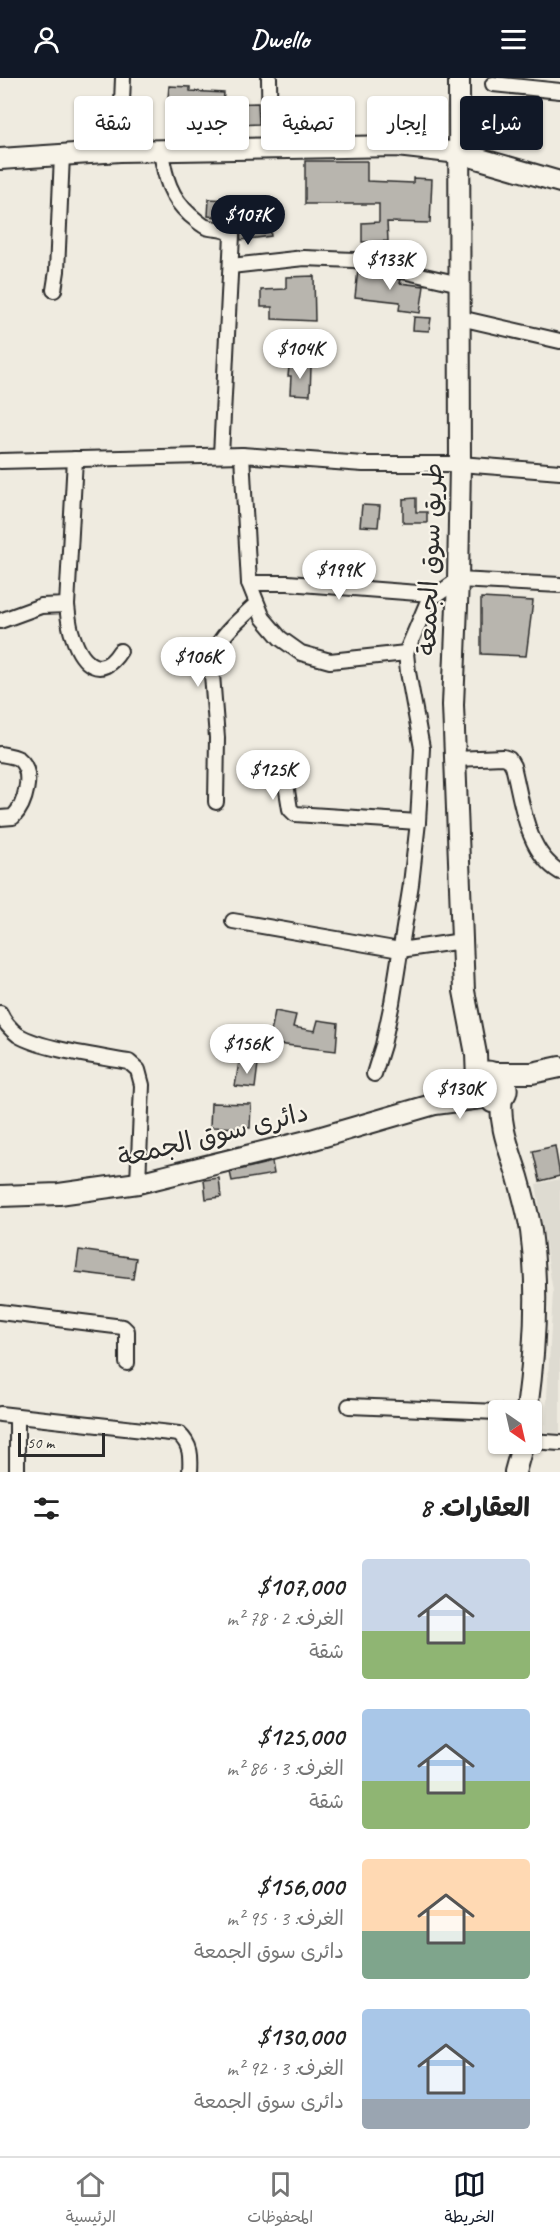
<!DOCTYPE html>
<html lang="ar">
<meta charset="utf-8">
<style>
body{margin:0;font-family:Caveat,"Playpen Sans Arabic",sans-serif;background:#f6f6f6;color:#222;direction:rtl;height:100vh;display:flex;flex-direction:column;font-size:22px;white-space:nowrap}
*{box-sizing:border-box;margin:0}
p{font-size:20px;color:#767676}
.icon{flex:none;width:33px;height:33px;fill:none;stroke:currentColor;stroke-width:2;stroke-linecap:round;stroke-linejoin:round}
.map{position:relative;height:1394px;overflow:hidden;direction:ltr}
.sheet{display:flex;flex-direction:column;background:#fff;flex:1}
.sheet>*{flex:none}
.top-card{position:absolute;left:18px;top:18px;width:525px;height:54px;direction:rtl;display:flex;gap:12px}
.needle{width:39px;rotate:146deg}
.controls{position:absolute;left:488px;top:1322px;display:grid;gap:12px}
.controls a{display:grid;place-items:center;width:54px;height:54px;border-radius:6px;background:#fff;box-shadow:0 2px 4px #0004;font-size:30px}
.scale{position:absolute;left:18px;bottom:15px;width:87px;box-sizing:border-box;padding-left:6px;border:3px solid #2b2b2b;border-top:0;font-size:16px;line-height:21px;white-space:nowrap;color:#2b2b2b;-webkit-text-stroke:4px #f7f3e8;paint-order:stroke}
.price{position:absolute;translate:-50% -51px;padding:0 14px;border-radius:21px;background:#fff;color:#222;font-size:20px;line-height:39px;filter:drop-shadow(0 2px 3px #0008)}
.price::after{content:'';position:absolute;left:50%;top:36px;width:18px;height:14px;margin-left:-9px;background:inherit;clip-path:polygon(0 0,100% 0,50% 100%)}
.price.selected{background:#111827;color:#fff}
ul{padding:0;list-style:none}
li{display:flex;align-items:center;gap:18px;height:150px;padding:0 30px}
li span{display:grid;place-items:center;flex:none;width:168px;height:120px;border-radius:6px;color:#555}
li>.icon{margin-inline-start:auto}
span .icon{width:72px;height:72px;fill:#fffc;stroke-width:1}
li b{font-size:26px}
h2{display:flex;justify-content:space-between;align-items:center;height:72px;padding:0 30px;font-size:26px}
.chip{padding:0 21px;border-radius:6px;background:#fff;box-shadow:0 2px 4px #0004;font-size:21px;line-height:54px}
.chip.selected{background:#111827;color:#fff}
header{display:flex;justify-content:space-between;align-items:center;height:78px;padding:0 30px;background:#111827;color:#fff;font-size:27px;font-weight:800}
.tab-bar{display:flex;justify-content:space-around;align-items:center;height:84px;border-top:2px solid #e0e0e0;background:#fff;font-size:16px;color:#767676}
.tab-bar a{display:grid;justify-items:center;gap:3px}
.tab-bar .selected{color:#111827}
.map>svg:first-child{display:block}
</style>
<header><svg class="icon" aria-label="menu" viewBox="0 0 24 24"><path d="M4 6h16M4 12h16M4 18h16"/></svg>Dwello<svg class="icon" aria-label="person" viewBox="0 0 24 24"><circle cx="12" cy="8" r="4"/><path d="M4 21q1-7 8-7t8 7"/></svg></header>
<div class="map">
<svg width="560" height="1394" viewBox="0 0 560 1394">
<rect width="100%" height="100%" fill="#efebe0"/>
<filter id="ink" filterUnits="userSpaceOnUse"><feTurbulence type="fractalNoise" baseFrequency=".0167" numOctaves="2"/><feDisplacementMap in="SourceGraphic" scale="12" xChannelSelector="R" yChannelSelector="G"/><feConvolveMatrix kernelMatrix="1 2 1 2 8 2 1 2 1" color-interpolation-filters="sRGB"/></filter>
<g filter="url(#ink)">
<path fill="#dedbd1" d="M560,1101V1355L545,1354L553,1214L536,1106Z"/>
<g fill="#b8b5ae" stroke="#2b2b2b" stroke-width="1.5">
<path d="M169,8L190,9V13L224,15L223,26L258,25L259,46L237,47L236,36L167,32Z"/>
<path d="M305,83H367V103L413,105V100L432,101L430,145L387,144L388,163L362,164V145L379,144V126H305Z"/>
<path d="M209,121L228,122L227,140L208,138Z"/>
<path d="M268,137L271,158L241,162L240,154L235,148L234,142Z"/>
<path d="M358,192L401,202L400,205L424,208L420,235L399,232L400,224L355,219Z"/>
<path d="M314,198L315,243L272,241V229H261V212L286,211V199Z"/>
<path d="M414,239L431,240L429,253L413,252Z"/>
<path d="M289,289H311L310,317L290,316L291,298H288Z"/>
<path d="M416,420V434H427V445H403V421Z"/>
<path d="M362,427L380,428L378,449L360,448Z"/>
<path d="M481,520L533,523L526,578L481,576Z"/>
<path d="M275,933L296,937L293,949L315,953L318,942L338,945L336,973L269,965Z"/>
<path d="M239,984L258,986L255,1010L235,1008Z"/>
<path d="M211,1025L251,1026L250,1050L210,1049Z"/>
<path d="M555,1068L560,1098L540,1103L533,1073Z"/>
<path d="M272,1084L274,1096L232,1103L230,1094Z"/>
<path d="M219,1100L221,1119L206,1121L204,1102Z"/>
<path d="M79,1172L136,1180L133,1201L76,1194Z"/>
</g>
<g fill="none" stroke-linecap="round" stroke-linejoin="round">
<g stroke="#2b2b2b" stroke-width="18">
<g id="street">
<path d="M269,0L270,69"/>
<path d="M493,6L560,13"/>
<path d="M120,73L123,0"/>
<path d="M161,74C165,99 170,119 190,137C195,141 200,146 206,149C215,152 226,150 232,157L221,377"/>
<path d="M231,188L304,180L354,182L460,206"/>
<path d="M54,212L57,193L62,77"/>
<path d="M460,240L560,263"/>
<path d="M242,377L249,505L263,540L280,560L301,575L330,583L406,575L408,594L422,670L418,744L411,806L392,925L383,967L374,996"/>
<path d="M0,383L242,377L363,386H460L560,394"/>
<path d="M249,505H288L431,516"/>
<path d="M67,527C68,537 69,549 73,559C82,586 101,603 120,573"/>
<path d="M0,543L41,528L67,527L75,381"/>
<path d="M406,575L431,516H438L458,502L560,507"/>
<path d="M0,676C6,677 14,678 19,681C35,694 25,727 13,739L0,740"/>
<path d="M455,681L503,679L509,681L513,688C522,723 526,774 560,794"/>
<path d="M285,700L290,731L295,736L418,744"/>
<path d="M216,724L217,660L211,584C216,559 239,543 256,526"/>
<path d="M233,843L400,872L462,863"/>
<path d="M0,935C4,944 10,951 18,957C40,971 101,979 129,984L138,992L142,1007L138,1105"/>
<path d="M0,1234L123,1249L127,1253V1285"/>
<path d="M349,1328L498,1334"/>
<path d="M0,1336L179,1356C191,1367 191,1378 190,1394"/>
<path d="M531,1363L560,1365"/>
<path d="M17,1394V1338"/>
</g>
</g>
<g stroke="#2b2b2b" stroke-width="24">
<g id="secondary">
<path d="M459,0L460,386L458,502L453,627L464,913L476,976L477,1002"/>
<path d="M0,81L120,73L397,68L459,75L560,104"/>
<path d="M495,995H532L560,989"/>
<path d="M476,1012C472,970 534,1012 492,1024"/>
<path d="M502,1018C498,1046 510,1073 518,1099C523,1117 528,1135 531,1153C539,1212 535,1273 527,1332"/>
<path d="M0,1118L59,1116L138,1105L311,1062L435,1026L481,1020"/>
<path d="M515,1394L523,1365"/>
</g>
</g>
<use href="#street" stroke="#f7f3e8" stroke-width="14"/>
<use href="#secondary" stroke="#f7f3e8" stroke-width="20"/>
</g>
</g>
<g text-anchor="middle" dominant-baseline="central" stroke-width="4.5" stroke-linejoin="round" paint-order="stroke">
<g font-size="26" fill="#2b2b2b" stroke="#f7f3e8">
<text transform="translate(430 481) rotate(-88)">طريق سوق الجمعة</text>
<text transform="translate(213 1057) rotate(-14)">دائرى سوق الجمعة</text>
</g>
</g>
</svg>
<div class="controls">
<a><svg class="needle" viewBox="-14 -14 28 28"><path d="M0-13l5 13h-10z" fill="#e53935"/><path d="M0 13l5-13h-10z" fill="#767676"/></svg></a>
</div>
<div class="scale">50 m</div>
<b class="price selected" style="left:248px;top:168px">$107K</b>
<b class="price" style="left:390px;top:213px">$133K</b>
<b class="price" style="left:300px;top:302px">$104K</b>
<b class="price" style="left:339px;top:523px">$199K</b>
<b class="price" style="left:198px;top:610px">$106K</b>
<b class="price" style="left:273px;top:723px">$125K</b>
<b class="price" style="left:247px;top:997px">$156K</b>
<b class="price" style="left:460px;top:1042px">$130K</b>
<div class="top-card">
<a class="chip selected">شراء</a>
<a class="chip">إيجار</a>
<a class="chip">تصفية</a>
<a class="chip">جديد</a>
<a class="chip">شقة</a>
</div>
</div>
<section class="sheet">
<h2>العقارات: 8<svg class="icon" aria-label="filters" viewBox="0 0 24 24"><path d="M4 7h16M4 17h16"/><circle cx="9" cy="7" r="2"/><circle cx="15" cy="17" r="2"/></svg></h2>
<ul>
<li><span style="background:linear-gradient(#c9d6e8 60%,#8fb573 0)"><svg class="icon" aria-label="home" viewBox="0 0 24 24"><path d="M3 11l9-7 9 7M6 9v11h12V9"/></svg></span><div><b>$107,000</b><p>الغرف: 2 · 78 m²</p><p>شقة</p></div></li>
<li><span style="background:linear-gradient(#a9c7e8 60%,#8fb573 0)"><svg class="icon" aria-label="home" viewBox="0 0 24 24"><path d="M3 11l9-7 9 7M6 9v11h12V9"/></svg></span><div><b>$125,000</b><p>الغرف: 3 · 86 m²</p><p>شقة</p></div></li>
<li><span style="background:linear-gradient(#ffd9b3 60%,#7fa58c 0)"><svg class="icon" aria-label="home" viewBox="0 0 24 24"><path d="M3 11l9-7 9 7M6 9v11h12V9"/></svg></span><div><b>$156,000</b><p>الغرف: 3 · 95 m²</p><p>دائرى سوق الجمعة</p></div></li>
<li><span style="background:linear-gradient(#a9c7e8 75%,#9aa5b1 0)"><svg class="icon" aria-label="home" viewBox="0 0 24 24"><path d="M3 11l9-7 9 7M6 9v11h12V9"/></svg></span><div><b>$130,000</b><p>الغرف: 3 · 92 m²</p><p>دائرى سوق الجمعة</p></div></li>
</ul>
</section>
<nav class="tab-bar">
<a class="selected"><svg class="icon" aria-label="map" viewBox="0 0 24 24"><path d="M3 6l6-2 6 2 6-2v14l-6 2-6-2-6 2zM9 4v14M15 6v14"/></svg>الخريطة</a>
<a><svg class="icon" aria-label="saved" viewBox="0 0 24 24"><path d="M7 4h10v16l-5-4-5 4z"/></svg>المحفوظات</a>
<a><svg class="icon" aria-label="home" viewBox="0 0 24 24"><path d="M3 11l9-7 9 7M6 9v11h12V9"/></svg>الرئيسية</a>
</nav>
